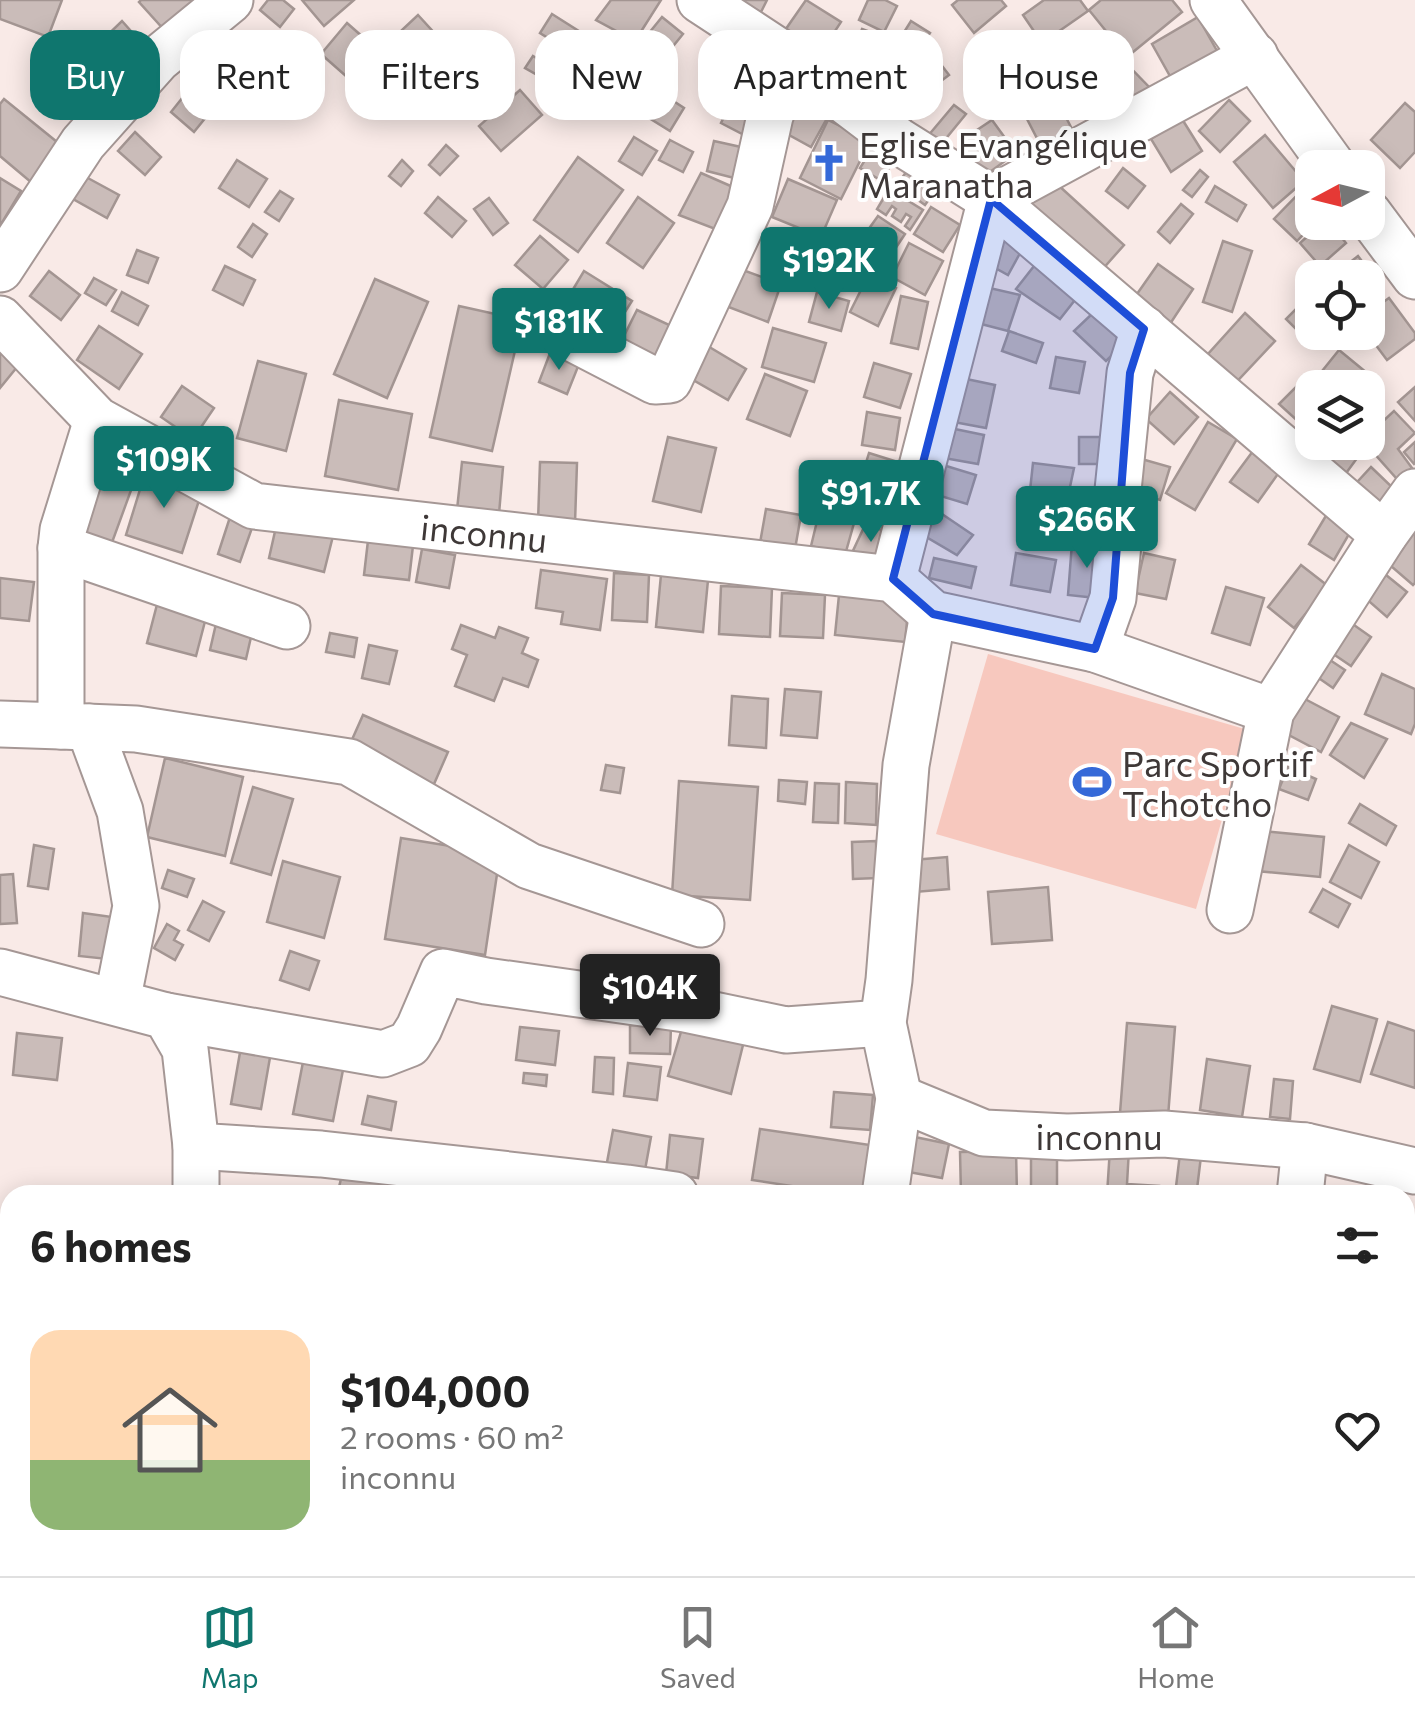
<!DOCTYPE html>
<meta charset="utf-8">
<style>
body{margin:0;font-family:Commissioner,sans-serif;background:#f6f6f6;color:#222;height:100vh;display:flex;flex-direction:column;font-size:38px;white-space:nowrap}
*{box-sizing:border-box;margin:0}
p{font-size:32px;color:#767676}
.icon{flex:none;width:55px;height:55px;fill:none;stroke:currentColor;stroke-width:2;stroke-linecap:round;stroke-linejoin:round}
.map{position:relative;flex:1;overflow:hidden}
.panel{position:absolute;left:0px;top:1185px;width:1415px;height:392px;display:flex;flex-direction:column;background:#fff;border-radius:30px 30px 0 0;box-shadow:0 5px 25px #0003}
.panel>*{flex:none}
.top-card{position:absolute;left:30px;top:30px;width:1355px;height:90px;display:flex;gap:20px}
.needle{width:65px;rotate:263deg}
.controls{position:absolute;left:1295px;top:150px;display:grid;gap:20px}
.controls a{display:grid;place-items:center;width:90px;height:90px;border-radius:20px;background:#fff;box-shadow:0 5px 25px #0003;font-size:50px}
.price{position:absolute;translate:-50% -85px;padding:0 22px;border-radius:10px;background:#0f766e;color:#fff;font-size:32px;line-height:65px;filter:drop-shadow(0 2px 5px #0008)}
.price::after{content:'';position:absolute;left:50%;top:60px;width:30px;height:22px;margin-left:-15px;background:inherit;clip-path:polygon(0 0,100% 0,50% 100%)}
.price.current{background:#222;color:#fff}
ul{padding:0;list-style:none}
li{display:flex;align-items:center;gap:30px;height:250px;padding:0 30px}
li span{display:grid;place-items:center;flex:none;width:280px;height:200px;border-radius:30px;color:#555}
li>.icon{margin-inline-start:auto}
span .icon{width:120px;height:120px;fill:#fffc;stroke-width:1}
li b{font-size:42px}
h2{display:flex;justify-content:space-between;align-items:center;height:120px;padding:0 30px;font-size:42px}
.tag{padding:0 35px;border-radius:30px;background:#fff;box-shadow:0 5px 25px #0003;font-size:35px;line-height:90px}
.tag.current{background:#0f766e;color:#fff}
.tabs{display:flex;justify-content:space-around;align-items:center;height:140px;border-top:2px solid #e0e0e0;background:#fff;font-size:28px;color:#767676}
.tabs a{display:grid;justify-items:center;gap:5px}
.tabs .current{color:#0f766e}
.map>svg:first-child{display:block}
</style>
<div class="map">
<svg width="1415" height="1576" viewBox="0 0 1415 1576">
<rect width="100%" height="100%" fill="#f9eae7"/>
<path fill="#f7c8be" d="M988,654L1248,730L1196,909L936,834Z"/>
<g fill="#cabcb9" stroke="#a39592" stroke-width="2.5">
<path d="M0,0H62L48,37L0,19Z"/>
<path d="M141,0H192L196,4L166,32L139,2Z"/>
<path d="M268,0H283L294,9L280,27L260,10Z"/>
<path d="M302,0H354L324,26Z"/>
<path d="M611,0H661L635,41L596,20Z"/>
<path d="M738,0H767L761,12Z"/>
<path d="M806,0L841,22L816,60L781,36Z"/>
<path d="M868,0H885L897,6L884,32L859,20Z"/>
<path d="M958,0H1001L1006,6L974,33L952,5Z"/>
<path d="M1044,0H1080L1088,11L1042,43L1023,15Z"/>
<path d="M1101,0H1172L1182,12L1127,57L1089,10Z"/>
<path d="M552,14L585,35L574,54L540,33Z"/>
<path d="M418,15L438,37L407,66L387,44Z"/>
<path d="M662,17L683,34L670,50L649,33Z"/>
<path d="M1198,17L1221,58L1175,85L1152,44Z"/>
<path d="M122,21L146,48L119,73L95,47Z"/>
<path d="M911,21L930,33L910,65L891,53Z"/>
<path d="M347,23L373,46L347,77L321,54Z"/>
<path d="M862,29L889,39L877,72L850,63Z"/>
<path d="M229,34L247,51L226,72L208,55Z"/>
<path d="M993,39L1022,62L996,95L967,71Z"/>
<path d="M597,45L617,58L595,91L576,78Z"/>
<path d="M736,51L759,67L742,89L720,73Z"/>
<path d="M269,53L284,69L273,79L259,62Z"/>
<path d="M71,55L108,86L77,123L40,92Z"/>
<path d="M533,56L555,69L548,81L525,68Z"/>
<path d="M1067,57L1080,70L1054,95L1041,83Z"/>
<path d="M936,58L949,75L937,84L924,67Z"/>
<path d="M1121,58L1151,89L1133,107L1103,77Z"/>
<path d="M371,62L378,69L360,88L353,81Z"/>
<path d="M469,68L488,91L465,110L446,88Z"/>
<path d="M387,71L403,86L389,101L373,86Z"/>
<path d="M285,76L307,93L297,106L275,90Z"/>
<path d="M1086,78L1115,106L1096,126L1067,98Z"/>
<path d="M191,87L215,106L194,132L171,112Z"/>
<path d="M520,90L542,115L501,151L479,126Z"/>
<path d="M908,92L924,105L899,133L885,119Z"/>
<path d="M661,93L684,108L670,131L646,116Z"/>
<path d="M800,93L831,111L811,147L780,130Z"/>
<path d="M735,95L761,109L748,137L721,123Z"/>
<path d="M4,99L62,146L32,183L0,156V104Z"/>
<path d="M1229,100L1250,121L1220,152L1199,131Z"/>
<path d="M1058,102L1073,131L1042,148L1027,119Z"/>
<path d="M1405,103L1415,112V152L1400,168L1371,140Z"/>
<path d="M954,105L966,114L939,147L927,137Z"/>
<path d="M1182,119L1202,151L1171,172L1151,139Z"/>
<path d="M828,120L870,141L841,199L800,178Z"/>
<path d="M992,120L1016,153L983,177L959,142Z"/>
<path d="M135,132L161,157L145,175L118,151Z"/>
<path d="M1265,135L1304,181L1273,208L1234,162Z"/>
<path d="M634,137L657,151L642,175L619,161Z"/>
<path d="M670,140L693,152L683,172L659,160Z"/>
<path d="M714,141L741,147L734,178L707,171Z"/>
<path d="M446,145L458,156L440,175L429,165Z"/>
<path d="M873,147L894,159L882,181L860,168Z"/>
<path d="M578,157L623,190L578,252L534,220Z"/>
<path d="M237,160L267,179L249,207L219,188Z"/>
<path d="M402,160L413,171L401,186L389,176Z"/>
<path d="M909,168L937,188L925,205L897,185Z"/>
<path d="M1123,168L1145,186L1128,208L1106,191Z"/>
<path d="M1200,170L1208,177L1192,197L1183,190Z"/>
<path d="M701,173L742,191L723,232L679,215Z"/>
<path d="M1046,174L1124,245L1093,280L1015,210Z"/>
<path d="M86,177L119,195L107,218L73,199Z"/>
<path d="M0,178L21,191L0,226Z"/>
<path d="M788,179L837,200L821,237L772,217Z"/>
<path d="M1307,185L1312,190V222H1315L1297,241L1274,219Z"/>
<path d="M1215,186L1246,205L1237,221L1206,202Z"/>
<path d="M889,189L923,210L910,230L905,226L911,217L906,214L901,222L892,216L896,209L892,206L886,215L877,209Z"/>
<path d="M280,191L293,199L279,221L265,212Z"/>
<path d="M438,197L466,221L452,237L425,213Z"/>
<path d="M638,197L674,223L643,268L607,243Z"/>
<path d="M489,198L508,223L493,235L474,209Z"/>
<path d="M1181,204L1193,214L1170,243L1158,232Z"/>
<path d="M931,207L960,225L943,252L914,234Z"/>
<path d="M878,216L905,234L891,255L863,237Z"/>
<path d="M1323,222H1336L1342,230L1338,233L1346,243L1320,266L1300,243Z"/>
<path d="M253,224L267,234L252,257L238,247Z"/>
<path d="M995,229L1024,246L1008,275L979,259Z"/>
<path d="M540,236L568,260L543,289L515,265Z"/>
<path d="M1223,241L1252,251L1232,312L1203,302Z"/>
<path d="M909,243L943,261L925,295L892,277Z"/>
<path d="M137,250L158,258L148,283L127,275Z"/>
<path d="M1358,256L1377,281L1368,289V278H1330Z"/>
<path d="M1038,261L1082,291L1060,319L1016,289Z"/>
<path d="M1158,264L1193,289L1166,330L1130,304Z"/>
<path d="M225,266L255,280L243,305L213,290Z"/>
<path d="M740,269L781,284L768,322L726,306Z"/>
<path d="M49,271L80,295L61,320L30,296Z"/>
<path d="M584,271L632,301L601,350L554,321Z"/>
<path d="M869,274L896,288L878,326L850,312Z"/>
<path d="M94,278L116,290L106,305L85,293Z"/>
<path d="M375,279L428,302L387,398L334,374Z"/>
<path d="M972,284L1020,295L1008,331L962,319Z"/>
<path d="M122,292L148,306L138,325L112,311Z"/>
<path d="M817,292L849,301L841,331L809,322Z"/>
<path d="M1312,293V323L1301,334L1286,319Z"/>
<path d="M901,296L928,302L918,349L891,343Z"/>
<path d="M1389,298L1415,333V339L1387,360L1366,332L1368,313Z"/>
<path d="M459,306L522,320L492,451L430,437Z"/>
<path d="M637,310L680,330L658,375L615,354Z"/>
<path d="M1094,312L1126,342L1106,361L1074,331Z"/>
<path d="M1245,313L1275,341L1228,391L1199,364Z"/>
<path d="M99,326L142,354L119,389L77,360Z"/>
<path d="M773,328L826,343L814,382L762,367Z"/>
<path d="M1009,331L1043,343L1036,363L1002,351Z"/>
<path d="M0,342L22,361L0,388Z"/>
<path d="M706,345L746,369L728,400L688,377Z"/>
<path d="M1339,350L1367,373L1356,388H1322L1314,381Z"/>
<path d="M550,353L579,364L567,394L539,382Z"/>
<path d="M1056,357L1085,362L1079,393L1050,388Z"/>
<path d="M258,361L306,374L286,451L237,438Z"/>
<path d="M874,363L911,374L900,408L864,397Z"/>
<path d="M765,374L807,391L790,436L747,419Z"/>
<path d="M952,376L995,385L986,428L943,420Z"/>
<path d="M1301,382L1312,392V413L1301,424L1279,404Z"/>
<path d="M182,386L214,408L193,439L161,417Z"/>
<path d="M1415,387V421L1398,402Z"/>
<path d="M1170,392L1198,417L1174,444L1146,419Z"/>
<path d="M339,400L412,414L398,490L325,476Z"/>
<path d="M1394,411L1415,433L1398,449L1412,468L1397,479L1364,442H1368V435Z"/>
<path d="M867,412L900,418L895,450L862,445Z"/>
<path d="M1208,422L1237,439L1195,510L1166,493Z"/>
<path d="M950,428L984,435L978,464L944,458Z"/>
<path d="M668,437L716,448L701,512L653,501Z"/>
<rect x="1079" y="437" width="29" height="27"/>
<path d="M1312,440V442H1354L1363,450L1344,476L1306,448Z"/>
<path d="M1415,442V463L1414,464L1404,452Z"/>
<path d="M106,446L142,460L110,548L73,534Z"/>
<path d="M1253,451L1280,471L1258,502L1230,482Z"/>
<path d="M869,453L898,462L885,501L857,492Z"/>
<path d="M1138,458L1170,467L1160,500L1129,490Z"/>
<path d="M462,462L503,467L499,514L457,510Z"/>
<path d="M540,462L577,463L575,523L538,522Z"/>
<path d="M1033,463L1074,468L1064,515L1028,509Z"/>
<path d="M943,465L976,475L967,504L934,494Z"/>
<path d="M1371,467L1393,488L1371,513L1348,492Z"/>
<path d="M146,470L203,488L182,553L126,535Z"/>
<path d="M766,509L801,515L795,549L760,543Z"/>
<path d="M939,512L973,535L957,555L923,535Z"/>
<path d="M819,513L854,523L845,555L811,546Z"/>
<path d="M1327,514L1352,529L1334,560L1309,544Z"/>
<path d="M230,517L253,525L240,562L218,554Z"/>
<path d="M278,518L334,532L324,572L269,558Z"/>
<path d="M866,523L892,535L877,567L851,555Z"/>
<path d="M1415,530V583L1413,585L1377,554Z"/>
<path d="M369,532L414,537L409,580L364,575Z"/>
<path d="M1072,543L1103,545L1106,599L1068,595Z"/>
<path d="M422,549L455,555L449,588L416,582Z"/>
<path d="M1016,553L1056,560L1050,592L1011,585Z"/>
<path d="M1144,553L1175,560L1166,599L1135,593Z"/>
<path d="M934,558L976,567L971,588L929,578Z"/>
<path d="M1301,565L1328,586L1294,628L1268,607Z"/>
<path d="M1375,566L1407,592L1387,617L1355,589Z"/>
<path d="M541,570L607,579L600,630L561,624L563,612L536,608Z"/>
<path d="M614,573L649,575L647,622L612,620Z"/>
<path d="M661,575L708,580L703,632L656,627Z"/>
<path d="M0,578L34,582L29,621L0,618Z"/>
<path d="M721,586L772,588L770,637L719,634Z"/>
<path d="M1226,587L1264,598L1250,645L1212,633Z"/>
<path d="M160,593L209,606L196,656L147,643Z"/>
<path d="M782,593L825,595L823,638L780,636Z"/>
<path d="M839,595L909,601L905,642L835,635Z"/>
<path d="M1337,613L1371,637L1351,666L1317,643Z"/>
<path d="M218,615L254,624L246,659L210,650Z"/>
<path d="M461,625L495,638L499,627L528,638L522,653L538,660L528,687L503,678L494,701L455,686L467,655L452,649Z"/>
<path d="M330,633L357,638L354,657L326,652Z"/>
<path d="M369,645L397,651L389,684L362,678Z"/>
<path d="M1312,648L1345,670L1333,688L1300,665Z"/>
<path d="M1382,674L1415,689V724L1411,734L1365,714Z"/>
<path d="M785,689L821,692L817,738L781,735Z"/>
<path d="M732,696L768,699L766,748L729,745Z"/>
<path d="M1303,698L1339,717L1321,752L1285,733Z"/>
<path d="M363,715L448,752L427,800L342,762Z"/>
<path d="M1351,723L1387,739L1364,778L1330,755Z"/>
<path d="M165,758L243,777L225,856L147,837Z"/>
<path d="M606,765L624,768L620,793L601,790Z"/>
<path d="M1288,767L1316,779L1308,800L1279,789Z"/>
<path d="M779,780L807,782L805,804L778,801Z"/>
<path d="M679,781L758,787L750,900L672,895Z"/>
<path d="M846,782L877,784L876,825L845,823Z"/>
<path d="M815,783L839,784L838,823L813,822Z"/>
<path d="M253,787L293,799L271,875L231,863Z"/>
<path d="M1360,804L1396,826L1386,845L1349,823Z"/>
<path d="M1261,831L1324,837L1320,877L1257,871Z"/>
<path d="M401,838L500,854L485,955L385,939Z"/>
<path d="M876,841L877,878L853,879L852,842Z"/>
<path d="M34,845L54,849L48,889L28,886Z"/>
<path d="M1349,845L1379,862L1361,898L1330,882Z"/>
<path d="M947,857L949,889L915,892L913,860Z"/>
<path d="M283,861L340,877L324,938L267,922Z"/>
<path d="M168,870L194,879L187,897L162,888Z"/>
<path d="M13,874L17,923L0,924V875Z"/>
<path d="M1048,887L1052,940L992,944L988,892Z"/>
<path d="M1323,889L1350,904L1338,927L1310,912Z"/>
<path d="M203,901L224,912L209,941L188,930Z"/>
<path d="M83,913L112,917L107,959L79,956Z"/>
<path d="M167,924L179,931L174,940L183,945L175,960L154,948Z"/>
<path d="M290,951L319,961L309,990L280,980Z"/>
<path d="M1332,1006L1377,1019L1360,1082L1314,1069Z"/>
<path d="M1388,1022L1415,1031V1088L1371,1074Z"/>
<path d="M1127,1023L1175,1027L1168,1117L1120,1113Z"/>
<path d="M630,1025L671,1026L670,1054L630,1053Z"/>
<path d="M683,1025L744,1041L731,1094L668,1076Z"/>
<path d="M520,1027L559,1031L555,1065L516,1060Z"/>
<path d="M17,1033L62,1038L57,1080L13,1075Z"/>
<path d="M242,1041L272,1046L261,1109L231,1104Z"/>
<path d="M595,1057L614,1058L613,1094L593,1092Z"/>
<path d="M1207,1059L1250,1066L1242,1117L1200,1110Z"/>
<path d="M303,1062L343,1070L333,1121L293,1114Z"/>
<path d="M628,1063L661,1067L657,1100L624,1096Z"/>
<path d="M524,1073L547,1075L546,1086L523,1083Z"/>
<path d="M1274,1079L1293,1081L1290,1119L1270,1117Z"/>
<path d="M834,1092L873,1095L870,1130L831,1127Z"/>
<path d="M368,1096L396,1102L391,1130L362,1124Z"/>
<path d="M760,1129L870,1145L863,1195H850L752,1180Z"/>
<path d="M613,1130L651,1137L643,1181L605,1173Z"/>
<path d="M670,1135L703,1139L698,1178L666,1174Z"/>
<path d="M910,1136L949,1144L942,1178L903,1171Z"/>
<path d="M1181,1145L1202,1148L1197,1189L1229,1195H1175Z"/>
<path d="M1110,1148L1129,1149L1127,1184L1159,1186L1158,1195H1107Z"/>
<path d="M1016,1151L1017,1195H961L960,1152Z"/>
<path d="M1031,1158L1057,1159V1193H1088V1195H1031Z"/>
<path d="M345,1163L408,1178L404,1195H337Z"/>
<path d="M1405,1228H1408L1411,1255H1405Z"/>
<path d="M1405,1269L1415,1270L1413,1312L1405,1311Z"/>
<rect x="41" y="1568" width="57" height="8"/>
<path d="M773,1568H821L820,1576H772Z"/>
<rect x="867" y="1568" width="54" height="8"/>
<path d="M1001,1568H1039L1038,1576H1001Z"/>
<path d="M1128,1568L1170,1570L1169,1576H1128Z"/>
</g>
<g fill="none" stroke-linecap="round" stroke-linejoin="round">
<g stroke="#a59795" stroke-width="49">
<g id="minor">
<path d="M700,0L790,59L897,140L991,199L1384,535"/>
<path d="M1213,0L1334,168"/>
<path d="M1368,213L1415,276"/>
<path d="M0,269L83,143L158,59L230,0"/>
<path d="M0,319L97,420L254,506L893,579L933,614L1095,649L1271,711"/>
<path d="M541,322L655,381L669,380L750,206L770,116L790,59"/>
<path d="M61,548L287,626"/>
<path d="M893,579L991,199L1255,56"/>
<path d="M1095,649L1113,598L1118,544V490L1130,373L1144,329"/>
<path d="M0,724L61,726V548L63,530L97,420"/>
<path d="M61,726L136,729L349,762L529,866L701,924"/>
<path d="M89,727L120,811L136,906L117,1002"/>
<path d="M1230,910L1271,711L1384,535L1415,492"/>
<path d="M0,972L166,1016L185,1049L196,1146L321,1154L627,1188L675,1195"/>
<path d="M166,1016L383,1054L409,1044L419,1028L443,972L486,981L685,1009L786,1030L883,1023"/>
<path d="M899,1098L984,1133L1067,1137L1164,1134L1305,1146L1415,1171"/>
<path d="M196,1195V1146"/>
<path d="M885,1195L899,1098L883,1023L889,980L906,765L933,614"/>
<path d="M1300,1195L1305,1146"/>
<path d="M0,1342L9,1398L0,1550"/>
<path d="M338,1568L339,1576"/>
<path d="M1252,1568L1290,1576"/>
<path d="M190,1576V1568"/>
<path d="M538,1576V1573L556,1576"/>
<path d="M845,1576L846,1568"/>
<path d="M1406,1576L1415,1504"/>
</g>
</g>
<use href="#minor" stroke="#fff" stroke-width="45"/>
</g>
<path fill="#1d4ed8" fill-opacity="0.2" stroke="#1d4ed8" stroke-width="8" stroke-linejoin="round" d="M991,199L1144,329L1130,373L1113,598L1095,649L933,614L893,579Z"/>
<defs>
<g id="church-bare" transform="scale(3)"><path d="M-1.2-6h2.4v3.5h3.3v2.4h-3.3V6h-2.4V-.1h-3.3v-2.4h3.3Z" fill="#3569d8" stroke="#fff" stroke-width="2.5" paint-order="stroke"/></g>
<g id="stadium-bare" transform="scale(3)"><path d="M0-5a6.5 5 0 1 0 0 10a6.5 5 0 1 0 0-10ZM-3.5-1.8h7v3.6h-7Z" fill="#3569d8" stroke="#fff" stroke-width="2.5" paint-order="stroke"/></g>
</defs>
<g fill-rule="evenodd">
<use href="#church-bare" x="829" y="163"/>
<use href="#stadium-bare" x="1092" y="782"/>
</g>
<g text-anchor="middle" dominant-baseline="central" stroke-width="8" stroke-linejoin="round" paint-order="stroke">
<g font-size="35" fill="#3e3837" stroke="#fff" text-anchor="start">
<text x="859" y="143">Eglise Evangélique<tspan x="859" dy="40">Maranatha</tspan></text>
<text x="1122" y="762">Parc Sportif<tspan x="1122" dy="40">Tchotcho</tspan></text>
</g>
<g font-size="35" fill="#3e3837" stroke="#fff">
<text transform="translate(484 532) rotate(6)">inconnu</text>
<text x="1099" y="1135">inconnu</text>
</g>
</g>
</svg>
<div class="controls">
<a><svg class="needle" viewBox="-14 -14 28 28"><path d="M0-13l5 13h-10z" fill="#e53935"/><path d="M0 13l5-13h-10z" fill="#767676"/></svg></a>
<a><svg class="icon" aria-label="locate" viewBox="0 0 24 24"><circle cx="12" cy="12" r="6"/><path d="M12 2v4M12 18v4M2 12h4M18 12h4"/></svg></a>
<a><svg class="icon" aria-label="layers" viewBox="0 0 24 24"><path d="M12 4l9 5-9 5-9-5zM3 14l9 5 9-5"/></svg></a>
</div>
<b class="price" style="left:829px;top:312px">$192K</b>
<b class="price" style="left:559px;top:373px">$181K</b>
<b class="price" style="left:164px;top:511px">$109K</b>
<b class="price" style="left:871px;top:545px">$91.7K</b>
<b class="price" style="left:1087px;top:571px">$266K</b>
<b class="price current" style="left:650px;top:1039px">$104K</b>
<div class="top-card">
<a class="tag current">Buy</a>
<a class="tag">Rent</a>
<a class="tag">Filters</a>
<a class="tag">New</a>
<a class="tag">Apartment</a>
<a class="tag">House</a>
</div>
<section class="panel">
<h2>6 homes<svg class="icon" aria-label="filters" viewBox="0 0 24 24"><path d="M4 7h16M4 17h16"/><circle cx="9" cy="7" r="2"/><circle cx="15" cy="17" r="2"/></svg></h2>
<ul>
<li><span style="background:linear-gradient(#ffd9b3 65%,#8fb573 0)"><svg class="icon" aria-label="home" viewBox="0 0 24 24"><path d="M3 11l9-7 9 7M6 9v11h12V9"/></svg></span><div><b>$104,000</b><p>2 rooms · 60 m²</p><p>inconnu</p></div><svg class="icon" aria-label="heart" viewBox="0 0 24 24"><path d="M12 20l-8-8c-3-5 5-10 8-4 3-6 11-1 8 4z"/></svg></li>
</ul>
</section>
</div>
<nav class="tabs">
<a class="current"><svg class="icon" aria-label="map" viewBox="0 0 24 24"><path d="M3 6l6-2 6 2 6-2v14l-6 2-6-2-6 2zM9 4v14M15 6v14"/></svg>Map</a>
<a><svg class="icon" aria-label="saved" viewBox="0 0 24 24"><path d="M7 4h10v16l-5-4-5 4z"/></svg>Saved</a>
<a><svg class="icon" aria-label="home" viewBox="0 0 24 24"><path d="M3 11l9-7 9 7M6 9v11h12V9"/></svg>Home</a>
</nav>
